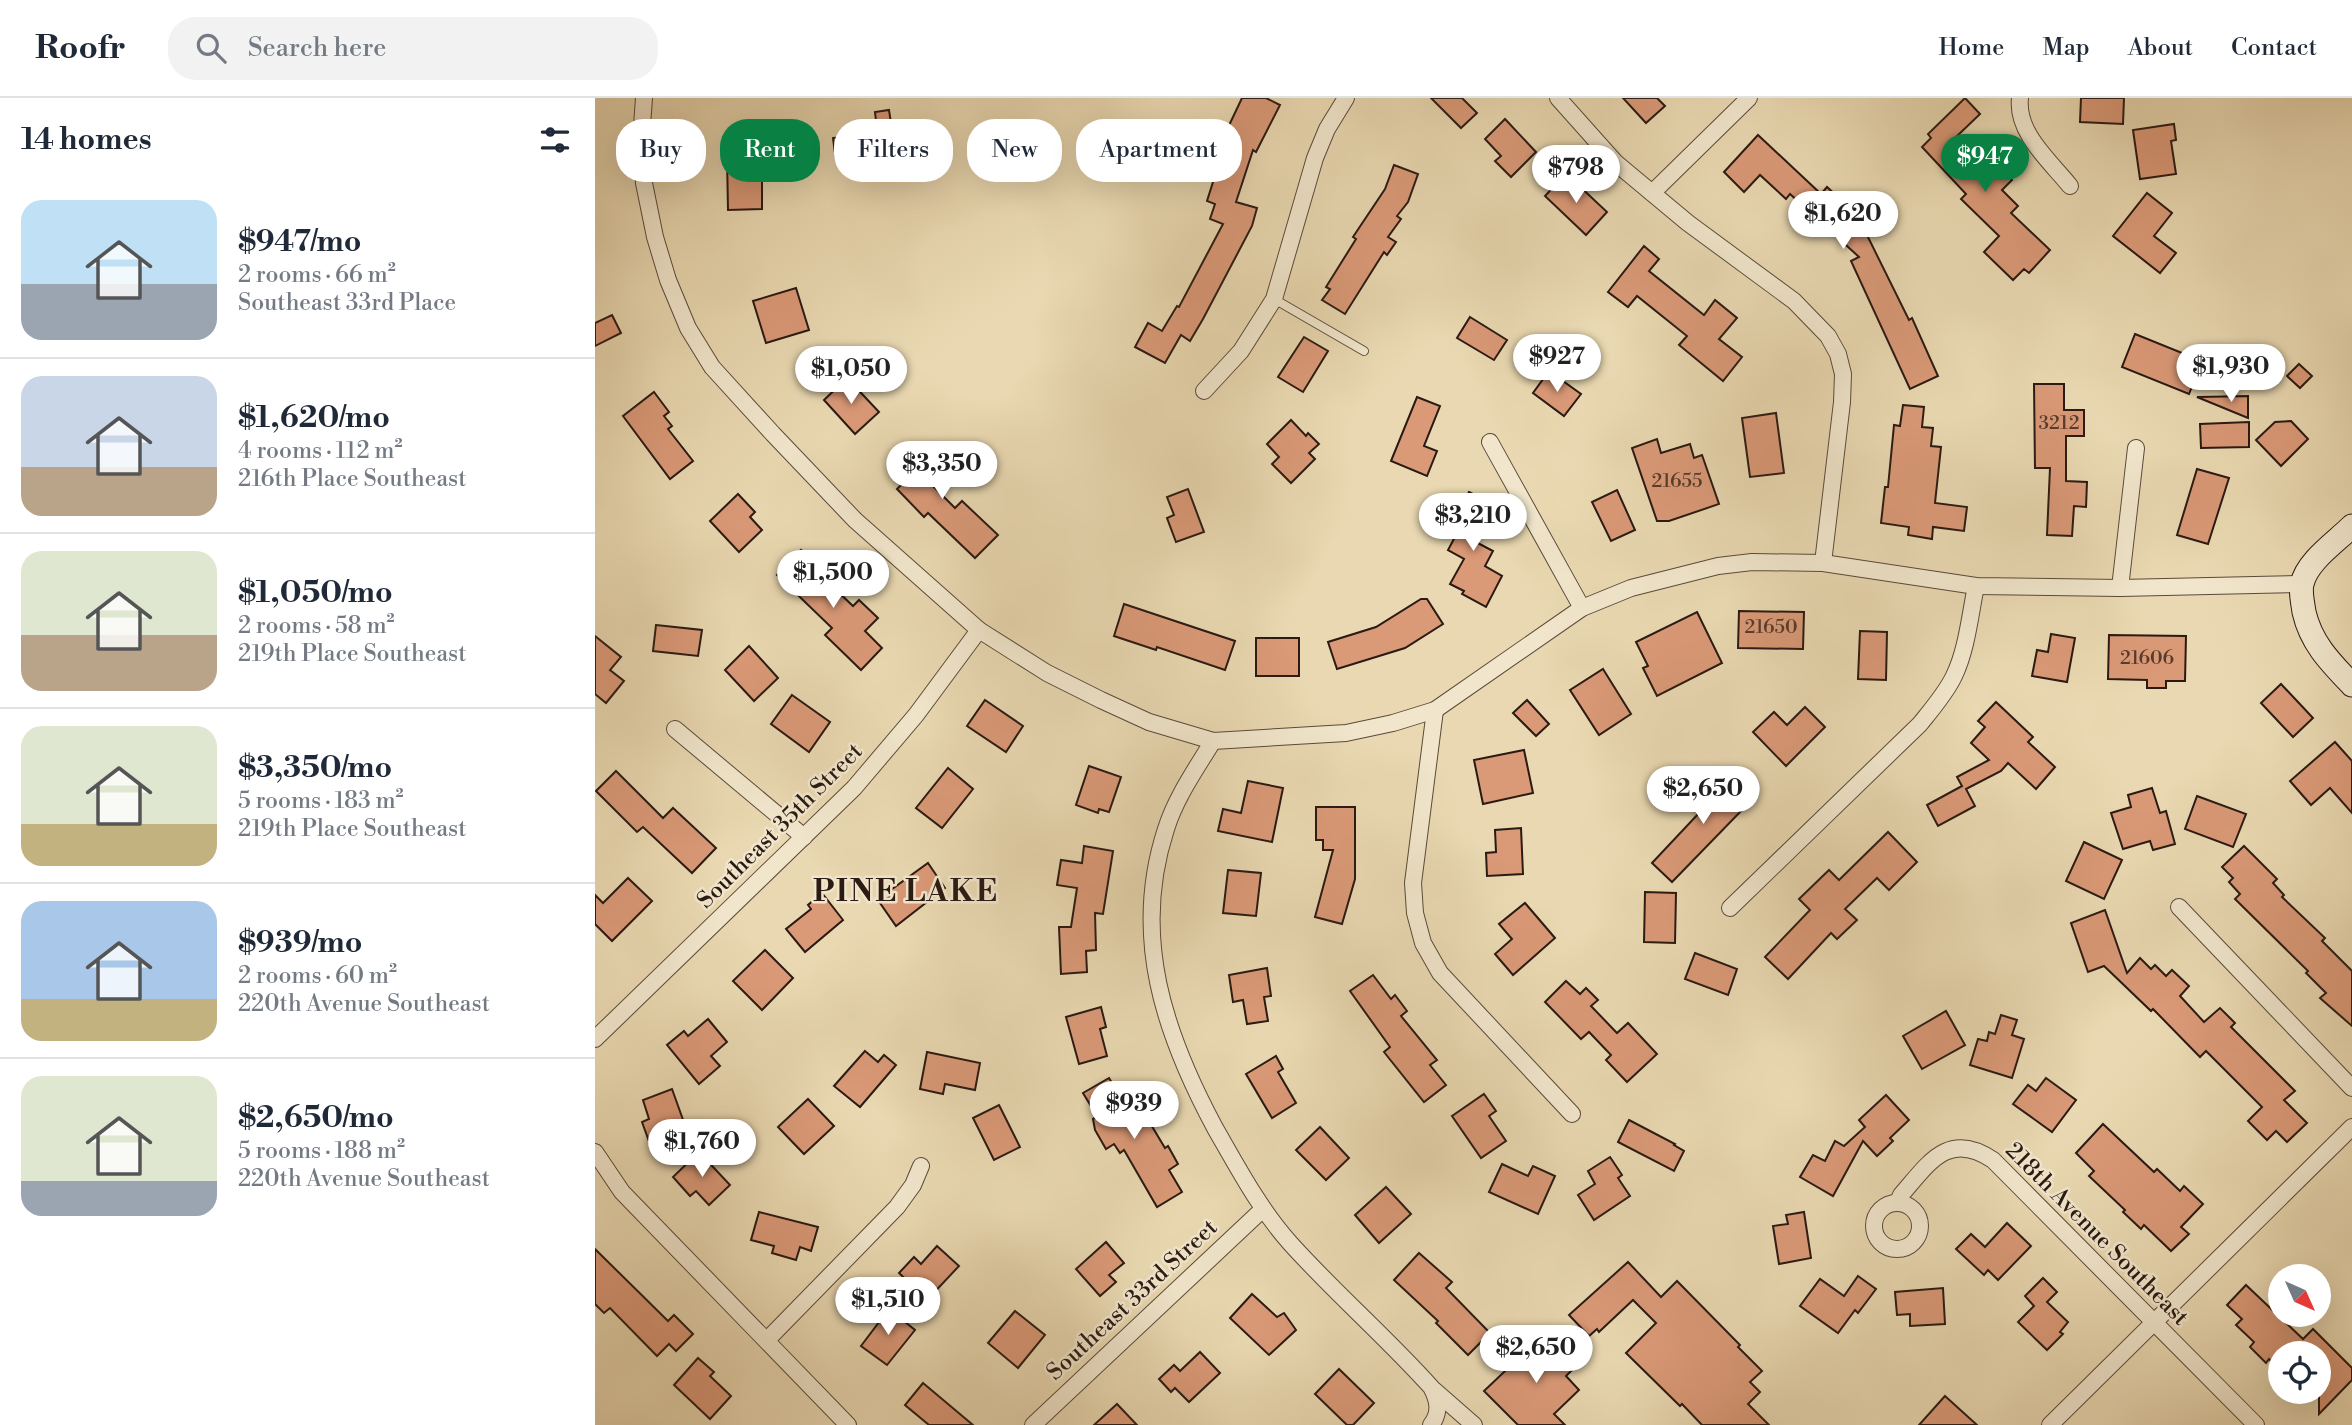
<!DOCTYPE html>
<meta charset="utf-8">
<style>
body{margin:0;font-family:"Libre Bodoni",serif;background:#f2f2f3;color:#1f2937;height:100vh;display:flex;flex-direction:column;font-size:26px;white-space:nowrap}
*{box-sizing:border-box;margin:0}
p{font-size:23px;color:#747a83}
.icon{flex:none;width:38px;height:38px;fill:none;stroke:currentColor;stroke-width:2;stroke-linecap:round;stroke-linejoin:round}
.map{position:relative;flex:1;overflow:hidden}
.details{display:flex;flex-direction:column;background:#fff;width:595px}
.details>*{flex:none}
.guide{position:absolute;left:21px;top:21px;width:665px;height:63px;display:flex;gap:14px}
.needle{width:46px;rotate:135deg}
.buttons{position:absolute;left:1673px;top:1166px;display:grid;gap:14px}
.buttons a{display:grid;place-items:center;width:63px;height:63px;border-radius:50%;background:#fff;box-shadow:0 7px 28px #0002;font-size:35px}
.price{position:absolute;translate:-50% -60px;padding:0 16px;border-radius:24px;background:#fff;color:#222;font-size:23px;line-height:46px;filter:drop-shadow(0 2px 4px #0008)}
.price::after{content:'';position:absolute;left:50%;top:42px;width:21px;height:16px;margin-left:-10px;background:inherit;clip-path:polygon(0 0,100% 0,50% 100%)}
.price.on{background:#0b8043;color:#fff}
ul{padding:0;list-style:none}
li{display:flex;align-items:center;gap:21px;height:175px;padding:0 21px}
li+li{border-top:2px solid #e0e1e3}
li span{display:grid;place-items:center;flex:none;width:196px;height:140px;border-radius:21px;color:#555}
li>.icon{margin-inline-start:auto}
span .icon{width:84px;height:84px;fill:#fffc;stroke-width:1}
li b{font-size:30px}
h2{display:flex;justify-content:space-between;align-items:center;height:84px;padding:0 21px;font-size:30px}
.tag{padding:0 24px;border-radius:28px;background:#fff;box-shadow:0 7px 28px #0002;font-size:24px;line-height:63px}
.tag.on{background:#0b8043;color:#fff}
header{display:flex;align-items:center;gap:42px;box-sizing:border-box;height:98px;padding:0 35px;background:#fff;border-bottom:2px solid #e0e1e3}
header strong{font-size:33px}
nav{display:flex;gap:38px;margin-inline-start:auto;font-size:24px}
.search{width:490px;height:63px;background:#f2f2f3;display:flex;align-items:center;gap:18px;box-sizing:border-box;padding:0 24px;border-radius:28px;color:#747a83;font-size:26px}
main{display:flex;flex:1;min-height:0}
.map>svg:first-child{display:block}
</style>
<header>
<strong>Roofr</strong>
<div class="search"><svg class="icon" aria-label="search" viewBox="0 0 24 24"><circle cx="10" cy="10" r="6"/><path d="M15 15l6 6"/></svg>Search here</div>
<nav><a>Home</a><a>Map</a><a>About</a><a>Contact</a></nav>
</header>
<main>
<section class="details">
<h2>14 homes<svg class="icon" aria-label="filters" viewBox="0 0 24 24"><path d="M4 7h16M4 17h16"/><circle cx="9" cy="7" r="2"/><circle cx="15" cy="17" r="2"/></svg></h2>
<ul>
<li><span style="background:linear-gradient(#bfe0f5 60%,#9aa5b1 0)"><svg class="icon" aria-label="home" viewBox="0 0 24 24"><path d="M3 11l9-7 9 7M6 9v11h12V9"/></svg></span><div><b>$947/mo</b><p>2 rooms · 66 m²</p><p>Southeast 33rd Place</p></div></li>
<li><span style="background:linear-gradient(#c9d6e8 65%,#b9a48a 0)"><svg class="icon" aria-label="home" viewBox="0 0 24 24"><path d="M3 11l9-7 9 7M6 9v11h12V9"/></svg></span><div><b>$1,620/mo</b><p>4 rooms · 112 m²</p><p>216th Place Southeast</p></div></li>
<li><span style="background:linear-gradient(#dfe7d0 60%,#b9a48a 0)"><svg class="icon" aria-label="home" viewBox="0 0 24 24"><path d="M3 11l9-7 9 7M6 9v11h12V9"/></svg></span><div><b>$1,050/mo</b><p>2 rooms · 58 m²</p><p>219th Place Southeast</p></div></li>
<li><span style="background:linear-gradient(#dfe7d0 70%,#c2b280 0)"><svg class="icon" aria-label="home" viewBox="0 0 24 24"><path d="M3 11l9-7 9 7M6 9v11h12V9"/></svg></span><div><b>$3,350/mo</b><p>5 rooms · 183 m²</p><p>219th Place Southeast</p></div></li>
<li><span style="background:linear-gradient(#a9c7e8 70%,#c2b280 0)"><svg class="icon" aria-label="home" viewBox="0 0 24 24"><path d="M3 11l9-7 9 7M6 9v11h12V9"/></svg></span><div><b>$939/mo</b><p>2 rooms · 60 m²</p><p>220th Avenue Southeast</p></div></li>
<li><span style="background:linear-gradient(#dfe7d0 75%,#9aa5b1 0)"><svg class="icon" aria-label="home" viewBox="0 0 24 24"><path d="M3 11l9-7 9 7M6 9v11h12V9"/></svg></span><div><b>$2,650/mo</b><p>5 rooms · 188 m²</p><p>220th Avenue Southeast</p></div></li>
</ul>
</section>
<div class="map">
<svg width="1757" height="1327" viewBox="0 0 1757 1327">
<rect width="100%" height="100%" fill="#e9d8b1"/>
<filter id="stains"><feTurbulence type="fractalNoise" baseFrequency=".00286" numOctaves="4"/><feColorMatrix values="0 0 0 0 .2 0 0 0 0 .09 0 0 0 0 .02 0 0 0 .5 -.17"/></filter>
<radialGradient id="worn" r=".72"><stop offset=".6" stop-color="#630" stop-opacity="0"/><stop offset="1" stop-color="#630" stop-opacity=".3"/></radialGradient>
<g fill="#da9977" stroke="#2a1a13" stroke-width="2">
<path d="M647,0H671L685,7L661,54L658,52L641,104L662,110L657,128L608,221L595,243L586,237L570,265L540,249L553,225L567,233L582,208L584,209L628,126L615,121L620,106L612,103L632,40L629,38Z"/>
<path d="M836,0H867L882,15L866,30Z"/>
<path d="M1028,0H1062L1070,8L1051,25Z"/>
<path d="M1370,0L1385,16L1360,40L1386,66L1394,59L1417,82L1407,92L1423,108L1416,115L1455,152L1434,175L1429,171L1418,182L1389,154L1404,138L1366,101L1371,96L1327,49L1336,40L1333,36Z"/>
<path d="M1486,0H1529L1528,26L1485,24Z"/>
<path d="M294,12L301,58L258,64V61L241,63L238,40L263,36L261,26L281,23L280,14Z"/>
<path d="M910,21L941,54L916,79L900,63L906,58L890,41Z"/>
<path d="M1579,26L1581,42L1576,43L1581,76L1545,81L1538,32Z"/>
<path d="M1163,37L1226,96L1232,89L1273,127L1269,131L1314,222L1317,220L1343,278L1315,291L1256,163L1264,159L1195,96L1191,101L1165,77L1149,94L1129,74Z"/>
<path d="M132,59H167V111L133,112Z"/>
<path d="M799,67L823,76L813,104L802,118L806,121L793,139L801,144L792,157L789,154L750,216L727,202L735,191L731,189L761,141L758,139L790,91Z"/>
<path d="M967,80L975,88L979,83L1012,114L991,137L950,98Z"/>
<path d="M1552,95L1577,115L1559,138L1581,155L1565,175L1518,138Z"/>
<path d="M1049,148L1064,161L1054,173L1109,217L1120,202L1142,220L1124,241L1147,259L1128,283L1084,247L1092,238L1042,198L1033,209L1013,194Z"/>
<path d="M201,190L214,232L171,245L158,203Z"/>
<path d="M17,217L26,235L0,248V225Z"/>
<path d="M875,219L912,242L899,262L862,240Z"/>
<path d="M1540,236L1607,263L1594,296L1527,269Z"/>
<path d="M709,239L733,253L708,294L683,279Z"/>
<path d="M1704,266L1717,278L1705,290L1692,278Z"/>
<path d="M954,273L986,296L969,318L938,295Z"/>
<path d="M252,280L284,314L260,336L229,302Z"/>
<path d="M1439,286H1469V312H1489V338H1471V383L1492,384L1491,409L1479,408L1477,438L1452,437L1455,370H1440Z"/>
<path d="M59,294L74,314L69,318L77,328L73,331L98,363L75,381L28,318Z"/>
<path d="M1653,298V320L1602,299Z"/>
<path d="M822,299L845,308L829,348L842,353L832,378L796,363Z"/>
<path d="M1308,307L1329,309L1327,329L1338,330L1336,348L1346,349L1340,405L1372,409L1369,433L1338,429L1337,441L1313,437L1314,429L1286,425L1290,389H1293L1299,327L1305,328Z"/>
<path d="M1181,315L1189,375L1155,379L1147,320Z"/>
<path d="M696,322L711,338L713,335L724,346L714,355L720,361L696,385L677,366L684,359L672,346Z"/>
<path d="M1696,323L1713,341L1686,368L1661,342L1680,324Z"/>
<path d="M1654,324V349L1606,350L1605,326Z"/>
<path d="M1062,341L1066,355L1095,346L1099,360L1107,357L1124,406L1074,423H1062L1037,350Z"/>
<path d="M319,348L328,357L334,351L355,372L338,388L360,410L367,403L403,437L380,460L333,415L329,419L302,391L313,380L300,366Z"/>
<path d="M1602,371L1634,380L1613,446L1582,437Z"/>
<path d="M593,391L609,434L581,444L572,420L579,417L572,399Z"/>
<path d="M1022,392L1040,432L1016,443L997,404Z"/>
<path d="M874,394L896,406L877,442L898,453L890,468L907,478L891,509L867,496L869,493L855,486L869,461L853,452L861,437L853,432Z"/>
<path d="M143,396L160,414L155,419L167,432L144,454L115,423Z"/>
<path d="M206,452L222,467L218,470L258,508L264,502L283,520L270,533L287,550L266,572L230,537L237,530L182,477Z"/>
<path d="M826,501H832L848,526L810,550L742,571L733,544L781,529Z"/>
<path d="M529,506L640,543L630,572L562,549L561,552L519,538Z"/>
<path d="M1144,513L1209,514L1208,551L1143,550Z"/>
<path d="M1102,514L1127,565L1062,598L1048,570L1053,568L1041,544Z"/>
<path d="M61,527L107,532L103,558L58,553Z"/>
<path d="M1265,533L1292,534L1291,582L1263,581Z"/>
<path d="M1456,536L1480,540L1472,584L1437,578L1442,552L1453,554Z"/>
<path d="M1514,537L1591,538L1590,583H1571V590H1552V582L1513,581Z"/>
<path d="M0,538L26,559L15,572L29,583L11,605L0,596Z"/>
<rect x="661" y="540" width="43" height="38"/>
<path d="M154,548L183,580L159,603L130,572Z"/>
<path d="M1008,571L1036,616L1004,637L975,592Z"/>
<path d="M1686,586L1718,620L1698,639L1666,605Z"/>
<path d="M197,597L235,624L214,654L176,626Z"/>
<path d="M390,602L428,628L411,654L372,628Z"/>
<path d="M932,602L954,626L941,638L918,615Z"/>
<path d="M1401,604L1438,639L1433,644L1460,669L1441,691L1413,665L1406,673L1371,691L1380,708L1343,728L1332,707L1367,688L1362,679L1394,662L1376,645L1390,629L1383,623Z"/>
<path d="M1210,609L1230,629L1191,668L1158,634L1179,614L1192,627Z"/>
<path d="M1740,644L1757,663V715L1735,690L1716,707L1695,683Z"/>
<path d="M929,652L938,695L888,706L879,662Z"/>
<path d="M494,668L526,679L514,714L504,711L503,715L481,707Z"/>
<path d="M353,670L378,691L347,730L321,710Z"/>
<path d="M21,673L68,720L78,710L121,750L97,775L48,729L42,734L1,693Z"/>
<path d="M1139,675L1157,693L1145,706L1149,710L1077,784L1057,765L1105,714L1093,703L1107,689L1116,698Z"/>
<path d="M653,683L688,690L677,744L623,733L628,711L646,715Z"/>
<path d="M1557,690L1565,715L1571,713L1580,746L1558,752L1555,743L1528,751L1516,715L1536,709L1533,697Z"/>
<path d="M1602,698L1651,716L1638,749L1590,731Z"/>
<path d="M721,709H760V781L747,826L720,819L738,752H728V742H721Z"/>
<path d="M926,730L928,776L892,778L891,755L901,754L900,732Z"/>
<path d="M1293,734L1322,764L1294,792L1282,780L1250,811L1262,822L1242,841L1236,835L1193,881L1170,859L1215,812L1204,801L1234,772L1244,782Z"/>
<path d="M1489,744L1527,762L1509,801L1471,783Z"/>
<path d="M489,748L518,753L508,816L500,815L501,852L491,853L492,874L466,876L464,829H476L482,790L462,787L466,762L487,765Z"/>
<path d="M1649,748L1682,781L1678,785L1689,797L1687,799L1730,840L1727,843L1757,873V928L1725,900L1731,895L1711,875L1713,873L1640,801L1645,796L1634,784L1638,780L1627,769Z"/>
<path d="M333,765L350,790L301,828L285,805L296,798L293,794Z"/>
<path d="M633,772L666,775L661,818L628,815Z"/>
<path d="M33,780L57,803L17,843L0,826V797L8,805Z"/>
<path d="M1050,794L1081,795L1080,845L1049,844Z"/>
<path d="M227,795L248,822L210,854L191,831L216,811L213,807Z"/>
<path d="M930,805L960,840L918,877L900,856L917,841L904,826Z"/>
<path d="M1510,812L1532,875L1545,860L1556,871L1560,867L1571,878L1577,872L1594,888L1585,898L1609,924L1625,910L1640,925L1636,929L1700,993L1689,1002L1712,1025L1692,1044L1681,1033L1672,1042L1653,1023L1667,1009L1611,953L1605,959L1558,911L1556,913L1509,868L1493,874L1476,825Z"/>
<path d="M170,852L198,880L167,912L138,883Z"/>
<path d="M1100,855L1142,871L1133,897L1090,881Z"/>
<path d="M672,870L676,898L669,899L673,923L652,926L648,902L638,904L634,877Z"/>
<path d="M778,877L796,901L800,897L812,913L806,918L842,962L835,967L851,987L829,1004L789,954L795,949L755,893Z"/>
<path d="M971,883L985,896L991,890L1003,902L996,908L1022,935L1033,925L1062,956L1032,984L1011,962L1016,957L994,934L986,941L950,904Z"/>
<path d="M506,909L511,929L505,931L512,958L484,966L471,919Z"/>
<path d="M1351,913L1370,947L1327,971L1308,938Z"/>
<path d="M1406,917L1422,922L1417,937L1429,941L1417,980L1375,967L1383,941L1392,943L1394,934L1400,936Z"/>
<path d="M113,921L132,944L116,958L125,968L104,986L72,947L89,933L93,938Z"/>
<path d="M270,953L283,964L289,957L301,967L265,1009L239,988Z"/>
<path d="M332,954L385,965L380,992L350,986L348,996L325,991Z"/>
<path d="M681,958L688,971L683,974L701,1005L677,1020L651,976Z"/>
<path d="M514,980L534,1013L538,1011L546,1024L552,1020L570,1050L573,1048L583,1066L574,1072L587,1094L562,1109L529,1052L525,1055L519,1046L511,1051L500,1032L498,1021L502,1018L488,995Z"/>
<path d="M1451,980L1481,1002L1457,1034L1418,1006L1433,987L1441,993Z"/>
<path d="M77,991L92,1033L55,1046L47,1024L54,1021L48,1002Z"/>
<path d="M889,996L901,1013L894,1018L911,1043L886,1060L857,1018Z"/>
<path d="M1291,997L1314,1022L1295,1040L1298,1043L1282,1058L1268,1043L1238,1098L1205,1079L1218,1057L1230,1063L1240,1043L1249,1048L1270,1029L1264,1022Z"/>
<path d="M213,1001L239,1028L209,1056L183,1029Z"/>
<path d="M404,1007L425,1049L399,1062L378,1020Z"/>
<path d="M1034,1022L1080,1046L1079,1047L1089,1053L1079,1073L1023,1044Z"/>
<path d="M1508,1026L1559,1074L1562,1071L1585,1093L1589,1088L1608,1106L1586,1129L1594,1136L1576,1153L1549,1127L1546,1131L1528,1114L1530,1112L1494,1078L1499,1073L1481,1055Z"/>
<path d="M725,1029L754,1060L731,1082L701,1052Z"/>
<path d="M104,1054L135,1087L114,1107L101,1093L95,1098L78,1079Z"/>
<path d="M1015,1059L1027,1077L1023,1080L1035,1098L999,1122L983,1097L1000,1086L993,1073Z"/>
<path d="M907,1066L933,1078L938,1068L960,1078L943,1116L894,1094Z"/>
<path d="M791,1089L816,1116L784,1145L760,1117Z"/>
<path d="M164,1114L223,1129L216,1153L205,1149L201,1162L177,1155L179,1148L156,1142Z"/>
<path d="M1209,1114L1216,1160L1184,1166L1178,1128L1193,1126L1191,1117Z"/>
<path d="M1412,1125L1436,1148L1403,1182L1393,1172L1389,1177L1361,1151L1376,1136L1390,1149Z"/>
<path d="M511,1144L529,1165L514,1177L521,1184L505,1198L481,1171Z"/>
<path d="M342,1148L364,1168L332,1202L304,1175L319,1159L326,1166Z"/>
<path d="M0,1151L73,1223L79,1217L98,1236L81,1253L74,1246L62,1258L15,1210L9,1215L0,1206Z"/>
<path d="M824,1155L857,1184L851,1190L895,1235L873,1257L841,1225L843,1223L799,1182Z"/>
<path d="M1033,1164L1066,1199L1082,1183L1145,1247L1143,1249L1167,1273L1155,1284L1165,1294L1153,1306L1174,1327H1107L1087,1306L1085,1308L1031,1255L1061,1225L1038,1202L1004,1234L1002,1231L994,1238L974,1217Z"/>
<path d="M1263,1178L1281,1191L1263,1215L1260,1212L1243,1235L1205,1208L1225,1181L1249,1198Z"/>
<path d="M1448,1180L1462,1194L1452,1204L1473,1224L1465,1234L1468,1236L1452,1252L1423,1224L1439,1208L1430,1198Z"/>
<path d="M1651,1187L1708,1241L1718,1231L1757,1270V1282L1724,1316V1255H1685V1272L1674,1261L1671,1265L1655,1249L1659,1244L1641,1227L1647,1221L1632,1207Z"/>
<path d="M1348,1190L1350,1226L1315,1228V1216L1302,1217L1300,1194Z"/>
<path d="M657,1196L682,1219L689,1215L701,1232L674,1257L635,1220Z"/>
<path d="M294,1211L320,1232L292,1267L266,1248Z"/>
<path d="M420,1213L450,1237L423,1270L393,1245Z"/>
<path d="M950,1235L982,1267L971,1278L984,1292L959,1316L970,1327H923L889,1293Z"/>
<path d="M605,1254L625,1275L594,1304L580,1290L576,1294L564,1281L579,1267L585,1273Z"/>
<path d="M103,1260L119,1274L115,1278L136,1298L115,1321L79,1287Z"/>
<path d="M744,1271L779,1305L758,1327H752L720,1296Z"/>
<path d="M328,1285L378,1327H334L310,1307Z"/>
<path d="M1350,1298L1382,1327H1324Z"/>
<path d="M522,1306L542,1327H499Z"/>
</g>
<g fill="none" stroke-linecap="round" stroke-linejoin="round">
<g stroke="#5a4a3a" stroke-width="10">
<path id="lane" d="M679,201L769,253"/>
</g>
<g stroke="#5a4a3a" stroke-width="18">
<g id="street">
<path d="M49,0L46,42L49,85L60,139L73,182L93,230L117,269L178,336L260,422L384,532L452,575L506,602L554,624L618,643L751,635L798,625L840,612L987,510L1036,490L1123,468L1157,464L1228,465L1381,488L1525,490L1707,486"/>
<path d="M963,0L1021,65L1093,125L1199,203L1233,238L1243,256L1248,276L1247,304L1228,465"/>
<path d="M1425,0C1421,35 1455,63 1475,88"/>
<path d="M1057,95L1154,0"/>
<path d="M609,293L646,253L679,201L720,60L732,31L751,0"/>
<path d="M895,344L987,510"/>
<path d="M1525,490L1541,350"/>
<path d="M840,612L818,785L820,815L828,845L845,875L977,1016"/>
<path d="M80,631L209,739"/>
<path d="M618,643C601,671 581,699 571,731C536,838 569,935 620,1030C643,1070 664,1110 695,1145C740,1195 791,1239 836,1289C843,1302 846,1314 836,1327"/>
<path d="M1584,809L1757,990"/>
<path d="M1135,810L1325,626C1337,611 1351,595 1359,578C1372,551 1375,517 1381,488"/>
<path d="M0,941L259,690L321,617L384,532"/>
<path d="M0,1054L27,1094L253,1327"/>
<path d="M1303,1104L1306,1097C1334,1065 1353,1032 1398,1062L1661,1327"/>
<circle cx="1302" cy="1128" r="23"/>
<path d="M172,1242L302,1109L318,1087L326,1068"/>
<path d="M839,1292L879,1327"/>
<path d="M438,1327L668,1111"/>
<path d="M1455,1327L1757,1029"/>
</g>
</g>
<g stroke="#2a1a13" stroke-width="25">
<path id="secondary" d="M1757,428C1741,444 1712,463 1707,486C1705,494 1708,506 1709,514C1716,545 1735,564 1757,587"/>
</g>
<use href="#lane" stroke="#f1e6cc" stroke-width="8"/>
<use href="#street" stroke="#f1e6cc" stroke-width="16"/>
<use href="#secondary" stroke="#f1e6cc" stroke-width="23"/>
</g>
<g text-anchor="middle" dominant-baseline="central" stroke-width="5" stroke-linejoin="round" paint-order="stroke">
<g font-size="19" fill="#563a2c">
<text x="1464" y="325">3212</text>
<text x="1082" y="383">21655</text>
<text x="1176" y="529">21650</text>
<text x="1552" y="560">21606</text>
</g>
<g font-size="23" fill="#2a1a13" stroke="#f1e6cc">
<text transform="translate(185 728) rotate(-45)">Southeast 35th Street</text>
<text transform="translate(1502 1136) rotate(45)">218th Avenue Southeast</text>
<text transform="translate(537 1202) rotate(-43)">Southeast 33rd Street</text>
</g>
<g font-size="30" font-weight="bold" letter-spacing="2" fill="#2a1a13" stroke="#f1e6cc">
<text x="311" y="794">PINE LAKE</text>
</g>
</g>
<rect width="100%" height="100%" filter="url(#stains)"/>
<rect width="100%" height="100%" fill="url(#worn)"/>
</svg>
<div class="buttons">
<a><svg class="needle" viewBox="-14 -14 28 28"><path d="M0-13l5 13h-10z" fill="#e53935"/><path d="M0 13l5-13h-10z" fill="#747a83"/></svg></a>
<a><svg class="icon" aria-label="locate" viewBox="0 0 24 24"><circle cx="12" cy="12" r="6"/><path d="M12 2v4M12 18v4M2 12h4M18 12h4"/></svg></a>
</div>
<b class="price on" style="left:1390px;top:96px">$947</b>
<b class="price" style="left:981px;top:107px">$798</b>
<b class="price" style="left:1248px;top:153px">$1,620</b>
<b class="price" style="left:962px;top:296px">$927</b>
<b class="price" style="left:1636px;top:306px">$1,930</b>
<b class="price" style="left:256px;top:308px">$1,050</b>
<b class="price" style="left:347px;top:403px">$3,350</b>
<b class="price" style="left:878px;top:455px">$3,210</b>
<b class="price" style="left:238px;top:512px">$1,500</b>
<b class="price" style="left:1108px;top:728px">$2,650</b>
<b class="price" style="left:539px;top:1043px">$939</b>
<b class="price" style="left:107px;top:1081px">$1,760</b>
<b class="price" style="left:293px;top:1239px">$1,510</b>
<b class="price" style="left:941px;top:1287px">$2,650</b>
<div class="guide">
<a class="tag">Buy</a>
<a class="tag on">Rent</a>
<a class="tag">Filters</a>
<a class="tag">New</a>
<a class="tag">Apartment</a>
</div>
</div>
</main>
